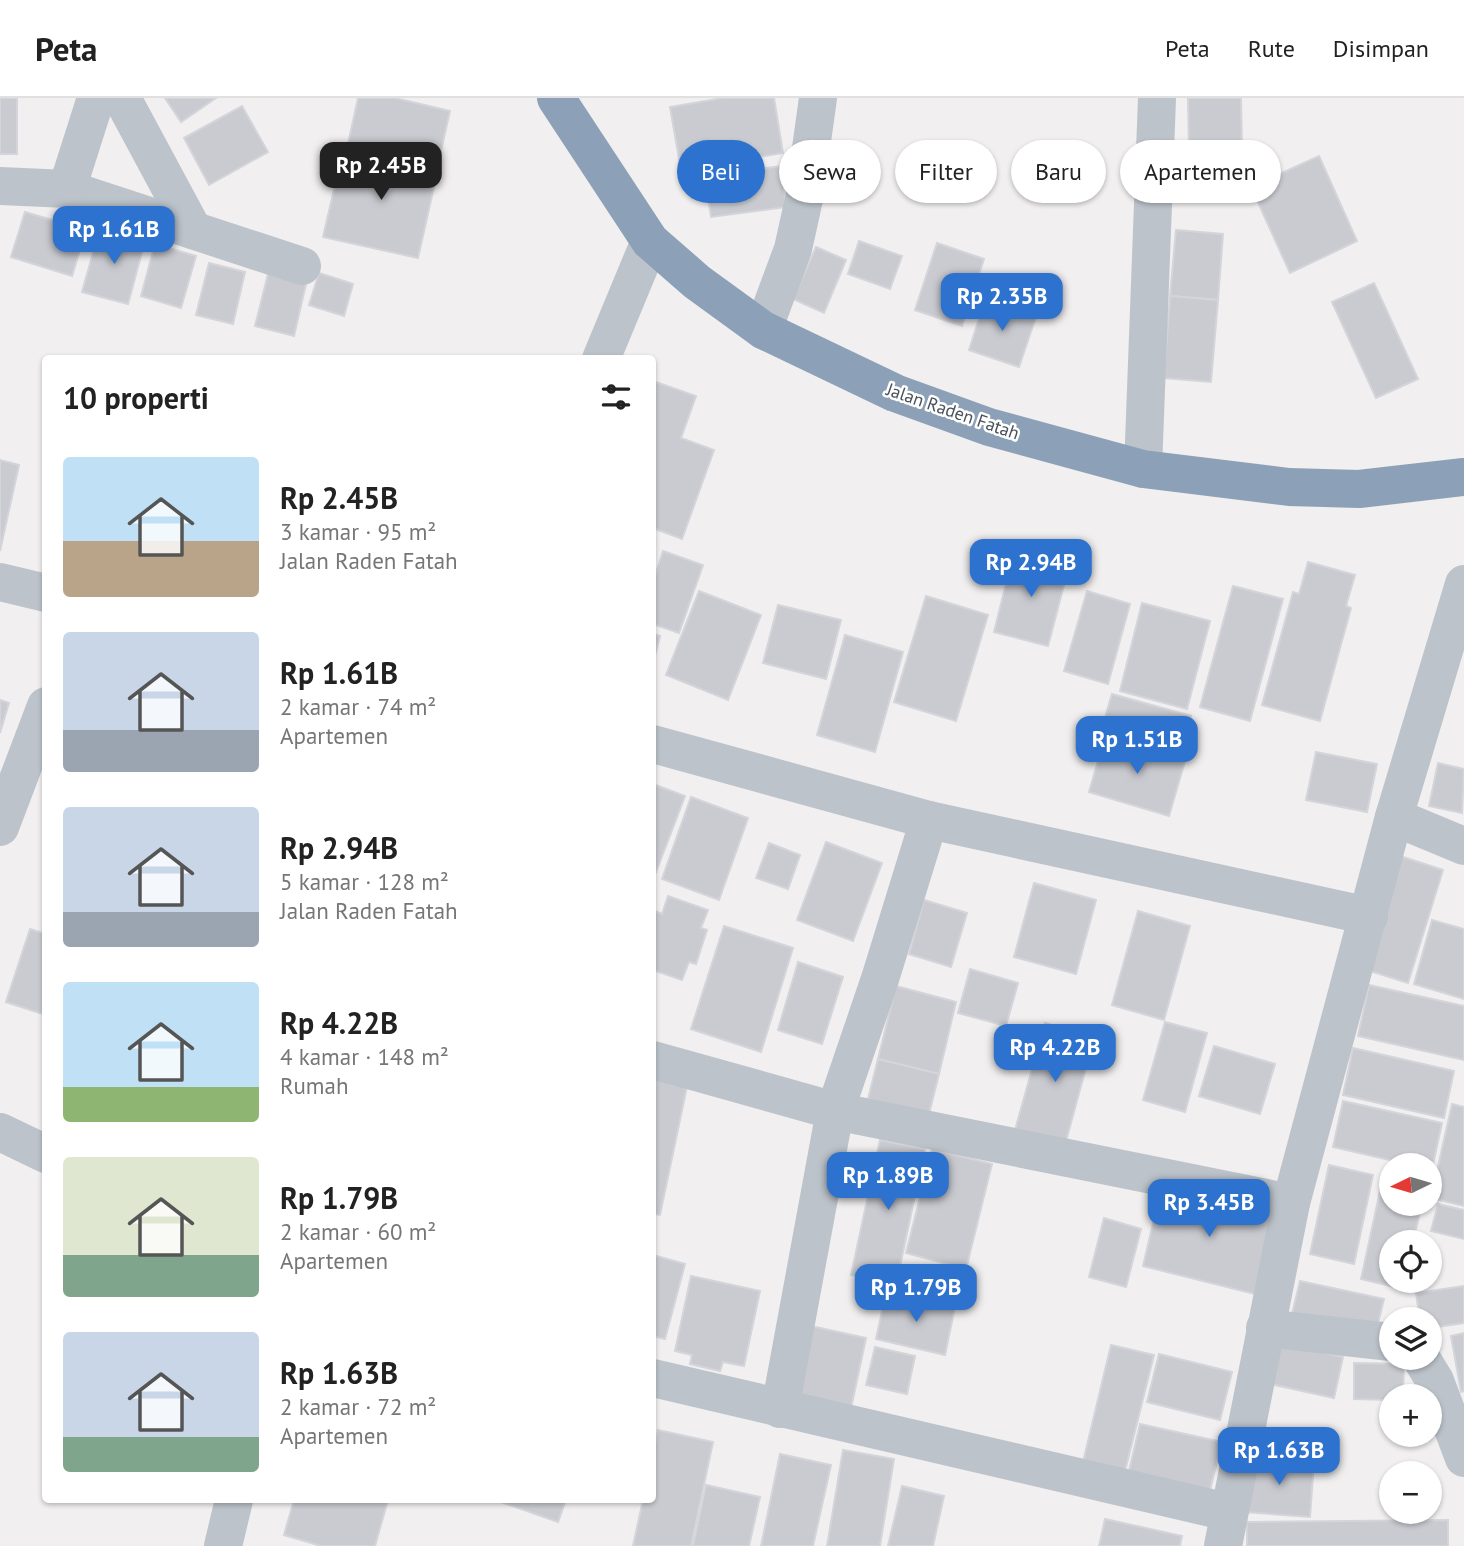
<!DOCTYPE html>
<html lang="id">
<meta charset="utf-8">
<style>
body{margin:0;font-family:"PT Sans",sans-serif;background:#f2f2f2;color:#222;height:100vh;display:flex;flex-direction:column;font-size:26px;white-space:nowrap}
*{box-sizing:border-box;margin:0}
p{font-size:23px;color:#767676}
.icon{flex:none;width:38px;height:38px;fill:none;stroke:currentColor;stroke-width:2;stroke-linecap:round;stroke-linejoin:round}
.map{position:relative;flex:1;overflow:hidden}
.side{position:absolute;left:42px;top:257px;width:614px;height:1148px;display:flex;flex-direction:column;background:#fff;border-radius:7px;box-shadow:0 2px 5px #0004}
.side>*{flex:none}
.banner{position:absolute;left:677px;top:42px;width:665px;height:63px;display:flex;gap:14px}
.needle{width:46px;rotate:265deg}
.fabs{position:absolute;left:1379px;top:1055px;display:grid;gap:14px}
.fabs a{display:grid;place-items:center;width:63px;height:63px;border-radius:50%;background:#fff;box-shadow:0 2px 5px #0004;font-size:35px}
.price{position:absolute;translate:-50% -60px;padding:0 16px;border-radius:14px;background:#2c72ce;color:#fff;font-size:23px;line-height:46px;filter:drop-shadow(0 2px 4px #0008)}
.price::after{content:'';position:absolute;left:50%;top:42px;width:21px;height:16px;margin-left:-10px;background:inherit;clip-path:polygon(0 0,100% 0,50% 100%)}
.price.active{background:#222;color:#fff}
ul{padding:0;list-style:none}
li{display:flex;align-items:center;gap:21px;height:175px;padding:0 21px}
li span{display:grid;place-items:center;flex:none;width:196px;height:140px;border-radius:7px;color:#555}
li>.icon{margin-inline-start:auto}
span .icon{width:84px;height:84px;fill:#fffc;stroke-width:1}
li b{font-size:30px}
h2{display:flex;justify-content:space-between;align-items:center;height:84px;padding:0 21px;font-size:30px}
.chip{padding:0 24px;border-radius:32px;background:#fff;box-shadow:0 2px 5px #0004;font-size:24px;line-height:63px}
.chip.active{background:#2c72ce;color:#fff}
header{display:flex;align-items:center;gap:42px;box-sizing:border-box;height:98px;padding:0 35px;background:#fff;border-bottom:2px solid #e0e0e0}
header strong{font-size:33px}
nav{display:flex;gap:38px;margin-inline-start:auto;font-size:24px}
.map>svg:first-child{display:block}
</style>
<header>
<strong>Peta</strong>
<nav><a>Peta</a><a>Rute</a><a>Disimpan</a></nav>
</header>
<div class="map">
<svg width="1464" height="1448" viewBox="0 0 1464 1448">
<rect width="100%" height="100%" fill="#f1efef"/>
<g fill="#c9cbd1" stroke="#d3d5da" stroke-width="2">
<rect x="0" y="0" width="17" height="56"/>
<path d="M165,0H216L181,24Z"/>
<path d="M358,0H395L450,13L438,66L348,46Z"/>
<path d="M723,0H774L783,55L681,72L670,9Z"/>
<path d="M1188,0H1241L1242,55H1189Z"/>
<path d="M242,8L268,54L209,87L184,40Z"/>
<path d="M344,48L438,71L418,160L323,139Z"/>
<path d="M1319,58L1357,143L1290,175L1251,89Z"/>
<path d="M781,68L786,109L711,119L705,78Z"/>
<path d="M25,114L86,132L72,178L11,159Z"/>
<path d="M100,130L145,143L128,206L82,194Z"/>
<path d="M1176,132L1223,136L1218,202L1170,198Z"/>
<path d="M859,143L902,158L890,191L848,176Z"/>
<path d="M937,145L984,161L962,228L915,212Z"/>
<path d="M155,146L196,158L181,210L141,198Z"/>
<path d="M816,149L846,162L824,215L793,201Z"/>
<path d="M209,165L245,174L233,226L196,217Z"/>
<path d="M319,175L353,186L344,218L309,207Z"/>
<path d="M268,176L306,186L294,238L255,228Z"/>
<path d="M1374,185L1418,281L1376,300L1332,204Z"/>
<path d="M1170,198L1218,202L1211,284L1164,280Z"/>
<path d="M985,202L1036,219L1019,269L969,252Z"/>
<path d="M653,283L696,298L681,340L714,352L682,441L653,430Z"/>
<path d="M0,362L19,367L0,453Z"/>
<path d="M663,453L703,467L679,535L653,526V485Z"/>
<path d="M1014,453L1069,468L1048,548L994,534Z"/>
<path d="M1308,464L1355,477L1346,508L1351,510L1320,623L1262,607L1293,494L1299,496Z"/>
<path d="M1233,488L1283,501L1250,623L1200,609Z"/>
<path d="M699,493L761,517L728,602L666,577Z"/>
<path d="M1087,493L1130,506L1108,586L1064,573Z"/>
<path d="M926,498L988,517L956,623L894,604Z"/>
<path d="M1142,505L1210,523L1187,611L1120,593Z"/>
<path d="M778,507L841,522L826,581L763,565Z"/>
<path d="M653,536L660,538L653,566Z"/>
<path d="M845,537L903,554L875,654L817,637Z"/>
<path d="M1112,596L1191,618L1182,649L1103,626Z"/>
<path d="M0,602L9,605L0,635Z"/>
<path d="M1105,639L1185,663L1169,718L1089,694Z"/>
<path d="M1316,654L1377,666L1367,714L1306,702Z"/>
<path d="M1438,665L1464,671L1462,715L1429,708Z"/>
<path d="M653,686L685,698L653,782Z"/>
<path d="M691,699L748,720L719,802L662,781Z"/>
<path d="M826,744L882,765L853,843L797,822Z"/>
<path d="M769,745L800,757L788,791L756,780Z"/>
<path d="M1400,758L1443,772L1408,885L1364,871Z"/>
<path d="M1034,785L1096,802L1076,876L1014,859Z"/>
<path d="M668,798L708,812L701,830L707,832L696,866L689,864L682,882L653,872V812L662,816Z"/>
<path d="M924,802L967,815L951,869L909,856Z"/>
<path d="M1138,813L1190,828L1164,922L1112,907Z"/>
<path d="M1432,822L1464,831V901L1414,886Z"/>
<path d="M724,828L793,850L761,954L691,931Z"/>
<path d="M30,831L46,836V917L6,904Z"/>
<path d="M798,864L843,879L822,946L778,932Z"/>
<path d="M970,871L1018,885L1006,928L958,915Z"/>
<path d="M1369,887L1464,908V962L1358,938Z"/>
<path d="M896,888L956,904L939,976L878,961Z"/>
<path d="M1165,924L1207,935L1185,1014L1143,1002Z"/>
<path d="M1045,925L1094,940L1065,1047L1015,1032Z"/>
<path d="M1214,948L1275,966L1260,1016L1199,998Z"/>
<path d="M1353,950L1454,973L1444,1020L1343,997Z"/>
<path d="M878,961L939,976L929,1016L868,1001Z"/>
<path d="M653,971L689,979L660,1117L653,1116Z"/>
<path d="M1343,1003L1442,1025L1432,1071L1430,1068H1416L1333,1049Z"/>
<path d="M1452,1006L1464,1009V1108L1431,1100Z"/>
<path d="M880,1042L925,1051L896,1187L851,1177Z"/>
<path d="M932,1051L992,1066L966,1171L906,1155Z"/>
<path d="M1329,1067L1373,1077L1354,1166L1310,1156Z"/>
<path d="M1382,1084L1391,1086V1106H1422L1413,1144H1391V1183H1405L1403,1191L1361,1181Z"/>
<path d="M1162,1087L1275,1115L1255,1196L1143,1168Z"/>
<path d="M1438,1106L1464,1112V1141L1431,1133Z"/>
<path d="M1104,1120L1141,1131L1126,1189L1089,1179Z"/>
<path d="M653,1157L685,1166L665,1241L653,1238Z"/>
<path d="M691,1178L760,1193L744,1268L723,1264L720,1273L690,1266L692,1257L675,1253Z"/>
<path d="M1300,1183L1384,1201L1375,1238L1291,1220Z"/>
<path d="M1464,1188V1225L1430,1230V1222H1420L1416,1195Z"/>
<path d="M886,1195L955,1209L945,1257L876,1241Z"/>
<path d="M811,1228L866,1240L850,1315L795,1303Z"/>
<path d="M1464,1235V1293L1461,1294L1451,1238Z"/>
<path d="M1275,1244L1343,1259L1334,1300L1266,1285Z"/>
<path d="M1111,1247L1154,1257L1125,1373L1083,1364Z"/>
<path d="M875,1249L915,1258L907,1296L866,1287Z"/>
<path d="M1159,1256L1232,1274L1220,1322L1147,1304Z"/>
<path d="M1354,1265L1404,1266L1403,1298H1391V1302L1354,1301Z"/>
<path d="M1140,1326L1222,1344L1210,1392L1129,1373Z"/>
<path d="M658,1332L713,1344L691,1448H633L643,1402H653V1356Z"/>
<path d="M843,1352L894,1361L880,1448H827Z"/>
<path d="M780,1356L831,1367L813,1448H761Z"/>
<path d="M1247,1359L1314,1364L1310,1419L1244,1414Z"/>
<path d="M706,1387L760,1399L749,1448H693Z"/>
<path d="M902,1388L944,1398L933,1448H888Z"/>
<path d="M294,1402H388L375,1448H321L284,1437Z"/>
<path d="M495,1402H566L558,1424Z"/>
<path d="M1105,1421L1182,1438L1180,1448H1099Z"/>
<path d="M1448,1422V1448H1247V1424Z"/>
</g>
<g fill="none" stroke-linecap="round" stroke-linejoin="round">
<g stroke="#bcc3ca" stroke-width="38">
<path d="M122,0L193,132"/>
<path d="M0,88L67,91L302,168"/>
<path d="M67,91L96,0"/>
<path d="M763,232L793,151L804,101L818,0"/>
<path d="M601,261L650,143"/>
<path d="M1143,371L1157,0"/>
<path d="M0,484L46,495"/>
<path d="M653,646L929,722L1369,818"/>
<path d="M1394,719L1464,748"/>
<path d="M0,729L46,608"/>
<path d="M653,962L835,1013L880,881L929,722"/>
<path d="M0,1034L46,1056"/>
<path d="M1265,1230L1391,1244"/>
<path d="M1421,1260L1435,1283L1464,1360"/>
<path d="M653,1280L1228,1414"/>
<path d="M780,1311L835,1013L1291,1105"/>
<path d="M223,1448L234,1402"/>
<path d="M1223,1448L1291,1105L1394,719L1464,486"/>
</g>
<path stroke="#8ca1b8" stroke-width="38" d="M556,0L650,143L697,184L763,232L895,295L989,329L1143,371L1289,389L1359,391L1464,379"/>
</g>
<g text-anchor="middle" dominant-baseline="central" stroke-width="5" stroke-linejoin="round" paint-order="stroke">
<g font-size="18" fill="#49525a" stroke="#fff">
<text transform="translate(953 313) rotate(19)">Jalan Raden Fatah</text>
</g>
</g>
</svg>
<div class="fabs">
<a><svg class="needle" viewBox="-14 -14 28 28"><path d="M0-13l5 13h-10z" fill="#e53935"/><path d="M0 13l5-13h-10z" fill="#767676"/></svg></a>
<a><svg class="icon" aria-label="locate" viewBox="0 0 24 24"><circle cx="12" cy="12" r="6"/><path d="M12 2v4M12 18v4M2 12h4M18 12h4"/></svg></a>
<a><svg class="icon" aria-label="layers" viewBox="0 0 24 24"><path d="M12 4l9 5-9 5-9-5zM3 14l9 5 9-5"/></svg></a>
<a>+</a>
<a>−</a>
</div>
<b class="price active" style="left:381px;top:104px">Rp 2.45B</b>
<b class="price" style="left:114px;top:168px">Rp 1.61B</b>
<b class="price" style="left:1002px;top:235px">Rp 2.35B</b>
<b class="price" style="left:1031px;top:501px">Rp 2.94B</b>
<b class="price" style="left:1137px;top:678px">Rp 1.51B</b>
<b class="price" style="left:1055px;top:986px">Rp 4.22B</b>
<b class="price" style="left:888px;top:1114px">Rp 1.89B</b>
<b class="price" style="left:1209px;top:1141px">Rp 3.45B</b>
<b class="price" style="left:916px;top:1226px">Rp 1.79B</b>
<b class="price" style="left:1279px;top:1389px">Rp 1.63B</b>
<div class="banner">
<a class="chip active">Beli</a>
<a class="chip">Sewa</a>
<a class="chip">Filter</a>
<a class="chip">Baru</a>
<a class="chip">Apartemen</a>
</div>
<section class="side">
<h2>10 properti<svg class="icon" aria-label="filters" viewBox="0 0 24 24"><path d="M4 7h16M4 17h16"/><circle cx="9" cy="7" r="2"/><circle cx="15" cy="17" r="2"/></svg></h2>
<ul>
<li><span style="background:linear-gradient(#bfe0f5 60%,#b9a48a 0)"><svg class="icon" aria-label="home" viewBox="0 0 24 24"><path d="M3 11l9-7 9 7M6 9v11h12V9"/></svg></span><div><b>Rp 2.45B</b><p>3 kamar · 95 m²</p><p>Jalan Raden Fatah</p></div></li>
<li><span style="background:linear-gradient(#c9d6e8 70%,#9aa5b1 0)"><svg class="icon" aria-label="home" viewBox="0 0 24 24"><path d="M3 11l9-7 9 7M6 9v11h12V9"/></svg></span><div><b>Rp 1.61B</b><p>2 kamar · 74 m²</p><p>Apartemen</p></div></li>
<li><span style="background:linear-gradient(#c9d6e8 75%,#9aa5b1 0)"><svg class="icon" aria-label="home" viewBox="0 0 24 24"><path d="M3 11l9-7 9 7M6 9v11h12V9"/></svg></span><div><b>Rp 2.94B</b><p>5 kamar · 128 m²</p><p>Jalan Raden Fatah</p></div></li>
<li><span style="background:linear-gradient(#bfe0f5 75%,#8fb573 0)"><svg class="icon" aria-label="home" viewBox="0 0 24 24"><path d="M3 11l9-7 9 7M6 9v11h12V9"/></svg></span><div><b>Rp 4.22B</b><p>4 kamar · 148 m²</p><p>Rumah</p></div></li>
<li><span style="background:linear-gradient(#dfe7d0 70%,#7fa58c 0)"><svg class="icon" aria-label="home" viewBox="0 0 24 24"><path d="M3 11l9-7 9 7M6 9v11h12V9"/></svg></span><div><b>Rp 1.79B</b><p>2 kamar · 60 m²</p><p>Apartemen</p></div></li>
<li><span style="background:linear-gradient(#c9d6e8 75%,#7fa58c 0)"><svg class="icon" aria-label="home" viewBox="0 0 24 24"><path d="M3 11l9-7 9 7M6 9v11h12V9"/></svg></span><div><b>Rp 1.63B</b><p>2 kamar · 72 m²</p><p>Apartemen</p></div></li>
</ul>
</section>
</div>
